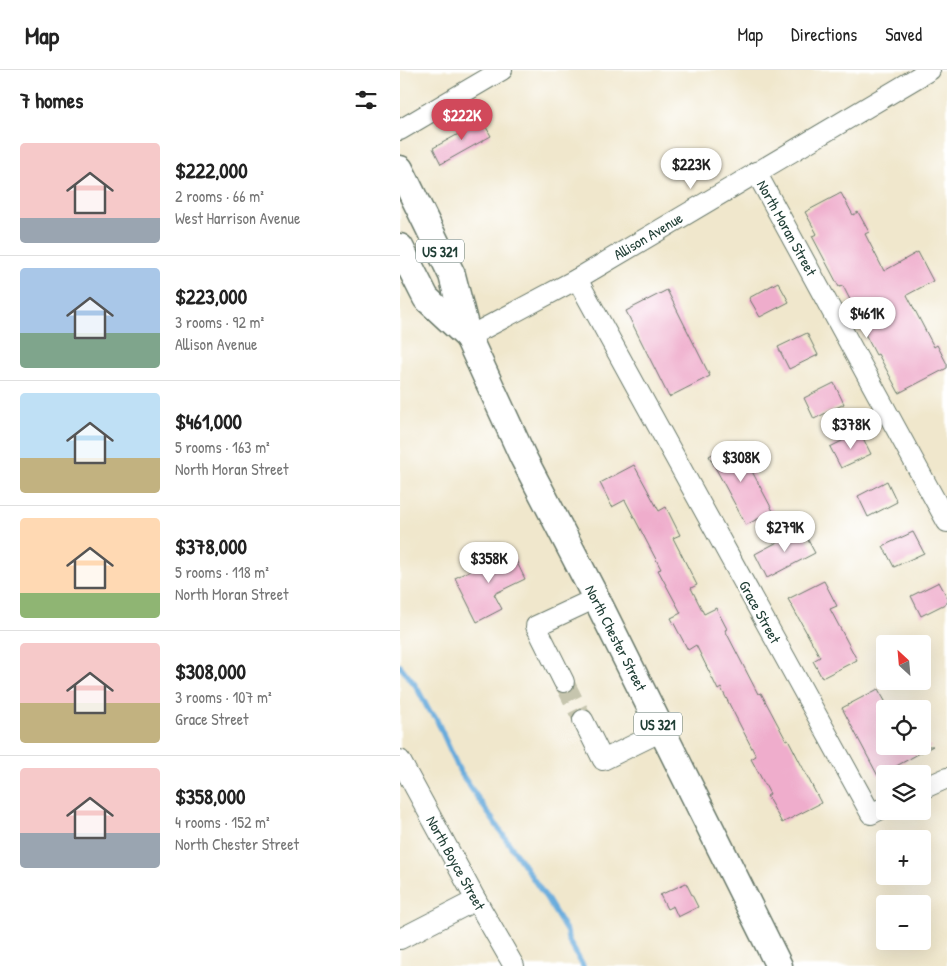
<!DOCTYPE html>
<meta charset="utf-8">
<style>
body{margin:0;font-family:"Patrick Hand",sans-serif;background:#f2f2f2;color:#222;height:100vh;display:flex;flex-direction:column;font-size:19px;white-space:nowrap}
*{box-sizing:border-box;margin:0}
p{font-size:16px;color:#767676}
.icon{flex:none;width:28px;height:28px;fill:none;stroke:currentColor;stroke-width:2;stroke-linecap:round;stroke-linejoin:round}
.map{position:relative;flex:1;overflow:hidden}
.sheet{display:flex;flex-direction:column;background:#fff;width:400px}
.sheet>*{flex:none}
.needle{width:32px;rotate:334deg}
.fabs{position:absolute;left:476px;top:565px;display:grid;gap:10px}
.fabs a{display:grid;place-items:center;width:55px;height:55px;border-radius:5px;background:#fff;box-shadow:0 5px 20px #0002;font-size:25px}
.price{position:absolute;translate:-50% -42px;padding:0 11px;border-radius:18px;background:#fff;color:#222;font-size:16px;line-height:32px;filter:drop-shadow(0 1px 2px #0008)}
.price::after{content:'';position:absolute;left:50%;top:30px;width:15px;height:11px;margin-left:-8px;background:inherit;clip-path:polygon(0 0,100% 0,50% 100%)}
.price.on{background:#d1495b;color:#fff}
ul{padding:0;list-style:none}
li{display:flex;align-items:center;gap:15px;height:125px;padding:0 20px}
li+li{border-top:1px solid #e0e0e0}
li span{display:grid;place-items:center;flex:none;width:140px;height:100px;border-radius:5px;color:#555}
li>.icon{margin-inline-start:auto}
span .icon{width:60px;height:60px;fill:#fffc;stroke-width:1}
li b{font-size:21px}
h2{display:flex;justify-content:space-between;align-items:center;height:60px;padding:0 20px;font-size:21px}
header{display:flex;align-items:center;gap:30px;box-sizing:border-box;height:70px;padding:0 25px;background:#fff;border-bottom:1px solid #e0e0e0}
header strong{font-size:24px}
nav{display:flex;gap:28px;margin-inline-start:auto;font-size:18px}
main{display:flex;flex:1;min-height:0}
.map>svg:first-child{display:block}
</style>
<header>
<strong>Map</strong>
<nav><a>Map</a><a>Directions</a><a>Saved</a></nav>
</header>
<main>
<section class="sheet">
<h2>7 homes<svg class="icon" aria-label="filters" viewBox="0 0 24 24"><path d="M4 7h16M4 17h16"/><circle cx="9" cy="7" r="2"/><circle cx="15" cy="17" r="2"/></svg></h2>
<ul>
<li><span style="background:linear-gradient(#f6c9c9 75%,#9aa5b1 0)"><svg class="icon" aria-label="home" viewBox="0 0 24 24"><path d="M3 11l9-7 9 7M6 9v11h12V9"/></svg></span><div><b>$222,000</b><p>2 rooms · 66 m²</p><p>West Harrison Avenue</p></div></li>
<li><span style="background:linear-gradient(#a9c7e8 65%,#7fa58c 0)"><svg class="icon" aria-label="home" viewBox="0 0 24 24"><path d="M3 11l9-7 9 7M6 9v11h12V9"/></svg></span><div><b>$223,000</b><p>3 rooms · 92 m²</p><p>Allison Avenue</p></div></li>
<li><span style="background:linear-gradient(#bfe0f5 65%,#c2b280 0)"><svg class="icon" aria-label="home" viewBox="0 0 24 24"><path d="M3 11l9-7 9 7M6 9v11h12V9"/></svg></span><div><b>$461,000</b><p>5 rooms · 163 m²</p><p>North Moran Street</p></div></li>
<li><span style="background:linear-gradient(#ffd9b3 75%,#8fb573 0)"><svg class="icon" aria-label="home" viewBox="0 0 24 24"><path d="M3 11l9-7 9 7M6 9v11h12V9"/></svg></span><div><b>$378,000</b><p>5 rooms · 118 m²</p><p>North Moran Street</p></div></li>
<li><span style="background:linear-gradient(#f6c9c9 60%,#c2b280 0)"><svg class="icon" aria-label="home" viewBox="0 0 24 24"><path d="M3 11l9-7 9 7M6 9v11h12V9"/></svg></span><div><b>$308,000</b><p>3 rooms · 107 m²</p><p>Grace Street</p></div></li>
<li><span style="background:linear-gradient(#f6c9c9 65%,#9aa5b1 0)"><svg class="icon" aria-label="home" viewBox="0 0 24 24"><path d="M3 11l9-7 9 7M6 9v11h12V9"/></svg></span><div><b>$358,000</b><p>4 rooms · 152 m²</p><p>North Chester Street</p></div></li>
</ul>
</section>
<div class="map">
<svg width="547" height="896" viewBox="0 0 547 896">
<rect width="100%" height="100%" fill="#fff"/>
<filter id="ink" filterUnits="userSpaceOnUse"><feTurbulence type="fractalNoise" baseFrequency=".02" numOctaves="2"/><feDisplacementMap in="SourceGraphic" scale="10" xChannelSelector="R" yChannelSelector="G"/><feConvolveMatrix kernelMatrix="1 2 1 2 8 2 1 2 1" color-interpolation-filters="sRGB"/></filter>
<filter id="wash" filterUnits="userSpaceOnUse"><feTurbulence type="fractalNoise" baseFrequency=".0096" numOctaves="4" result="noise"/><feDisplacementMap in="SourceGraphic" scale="20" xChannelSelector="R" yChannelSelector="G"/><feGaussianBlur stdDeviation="1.12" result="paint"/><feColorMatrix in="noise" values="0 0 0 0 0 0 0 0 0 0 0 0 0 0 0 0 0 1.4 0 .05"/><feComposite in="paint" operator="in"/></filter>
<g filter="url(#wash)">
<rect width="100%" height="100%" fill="#f0e7cc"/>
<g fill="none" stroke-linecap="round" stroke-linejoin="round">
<path stroke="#67abdc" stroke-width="5.5" d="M0,596L16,616L29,641L35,646L60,702L147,829L167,862L168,869L183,896"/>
</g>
<g id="blocks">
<g fill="#efadcc">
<path d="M81,48L91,66L41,94L33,78L64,61L62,59Z"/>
<path d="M441,123L453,145L458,142L469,162L465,164L484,201L518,182L533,211L507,225L534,277L537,275L547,294V298L499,323L478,284L476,285L465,264L467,263L443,216L439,217L412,166L417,164L405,142Z"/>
<path d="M378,212L389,232L360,247L349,228Z"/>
<path d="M267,220L310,306L269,327L226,241Z"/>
<path d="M407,263L418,285L389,299L378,277Z"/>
<path d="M434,313L444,334L414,349L404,328Z"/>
<path d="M460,362L471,384L441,398L430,377Z"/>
<path d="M336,371L373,441L346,455L309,386Z"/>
<path d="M234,395L259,441L266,437L280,465L273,468L297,515L291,518L304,544L316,538L327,559L325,560L358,624L361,623L386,670L388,669L421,733L382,753L367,726L370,724L351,689L356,686L321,618L318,620L296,575L288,580L271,548L281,543L258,500L261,499L225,430L212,437L200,413Z"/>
<path d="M487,411L497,432L468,447L458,426Z"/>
<path d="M402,459L415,483L367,508L355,484Z"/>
<path d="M513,462L524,483L494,497L483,476Z"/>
<path d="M111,480L125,509L94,524L102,539L77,552L55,508Z"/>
<path d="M424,511L437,536L430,539L457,590L422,608L413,591L420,587L388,529Z"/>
<path d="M539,512L547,527V533L521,546L511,526Z"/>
<path d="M478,619L485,631V676H533L478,706L442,638Z"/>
<path d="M286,813L298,837L278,847L273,836L267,839L260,825Z"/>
</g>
</g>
</g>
<g filter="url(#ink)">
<use href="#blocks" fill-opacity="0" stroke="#687869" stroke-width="1"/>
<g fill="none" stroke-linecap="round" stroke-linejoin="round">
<path stroke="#c6c5ae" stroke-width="20" stroke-dasharray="20 10" stroke-linecap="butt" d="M164,612L183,650"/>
<g stroke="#687869" stroke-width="22">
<g id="minor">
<path d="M0,60L102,0"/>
<path d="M356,102L547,452"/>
<path d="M177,209L471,744L485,737"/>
<path d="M68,267L177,209L530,0"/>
<path d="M164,612L136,556L196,528"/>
<path d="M183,650L203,690L262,661"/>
<path d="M0,690L76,830L114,896"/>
<path d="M522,719L547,708"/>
<path d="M0,869L76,830"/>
</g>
</g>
<g stroke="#687869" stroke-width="29">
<g id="major">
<path d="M0,99L52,205L68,267L123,387L193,522L379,896"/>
<path d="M0,177L26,228L68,267"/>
</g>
</g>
<use href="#minor" stroke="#fff" stroke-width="20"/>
<use href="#major" stroke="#fff" stroke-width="26"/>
</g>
</g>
<g text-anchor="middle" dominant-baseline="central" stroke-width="4.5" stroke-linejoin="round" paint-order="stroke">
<g fill="#fff" stroke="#627771" stroke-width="1">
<rect x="16" y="169.5" width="48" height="23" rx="4"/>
<rect x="234" y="642.5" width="48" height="23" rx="4"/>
</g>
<g font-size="14" font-weight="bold" fill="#1f3d34">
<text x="40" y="181">US 321</text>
<text x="258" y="654">US 321</text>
</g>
<g font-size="15" fill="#1f3d34" stroke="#fff">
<text transform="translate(387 158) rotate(61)">North Moran Street</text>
<text transform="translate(248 166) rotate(-31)">Allison Avenue</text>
<text transform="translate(360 542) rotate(61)">Grace Street</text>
<text transform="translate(216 568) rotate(63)">North Chester Street</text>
<text transform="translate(56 793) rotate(61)">North Boyce Street</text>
</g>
</g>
</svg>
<div class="fabs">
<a><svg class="needle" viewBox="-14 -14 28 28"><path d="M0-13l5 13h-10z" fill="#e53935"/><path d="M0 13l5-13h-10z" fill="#767676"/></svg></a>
<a><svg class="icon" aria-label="locate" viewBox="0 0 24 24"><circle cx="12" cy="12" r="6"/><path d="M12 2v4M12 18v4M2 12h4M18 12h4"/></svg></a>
<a><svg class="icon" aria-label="layers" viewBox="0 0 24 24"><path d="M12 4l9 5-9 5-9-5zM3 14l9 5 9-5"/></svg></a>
<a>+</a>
<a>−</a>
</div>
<b class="price on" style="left:62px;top:71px">$222K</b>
<b class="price" style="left:291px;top:120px">$223K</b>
<b class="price" style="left:467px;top:269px">$461K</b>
<b class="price" style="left:451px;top:380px">$378K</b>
<b class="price" style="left:341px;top:413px">$308K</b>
<b class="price" style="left:385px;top:483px">$279K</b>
<b class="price" style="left:89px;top:514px">$358K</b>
</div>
</main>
